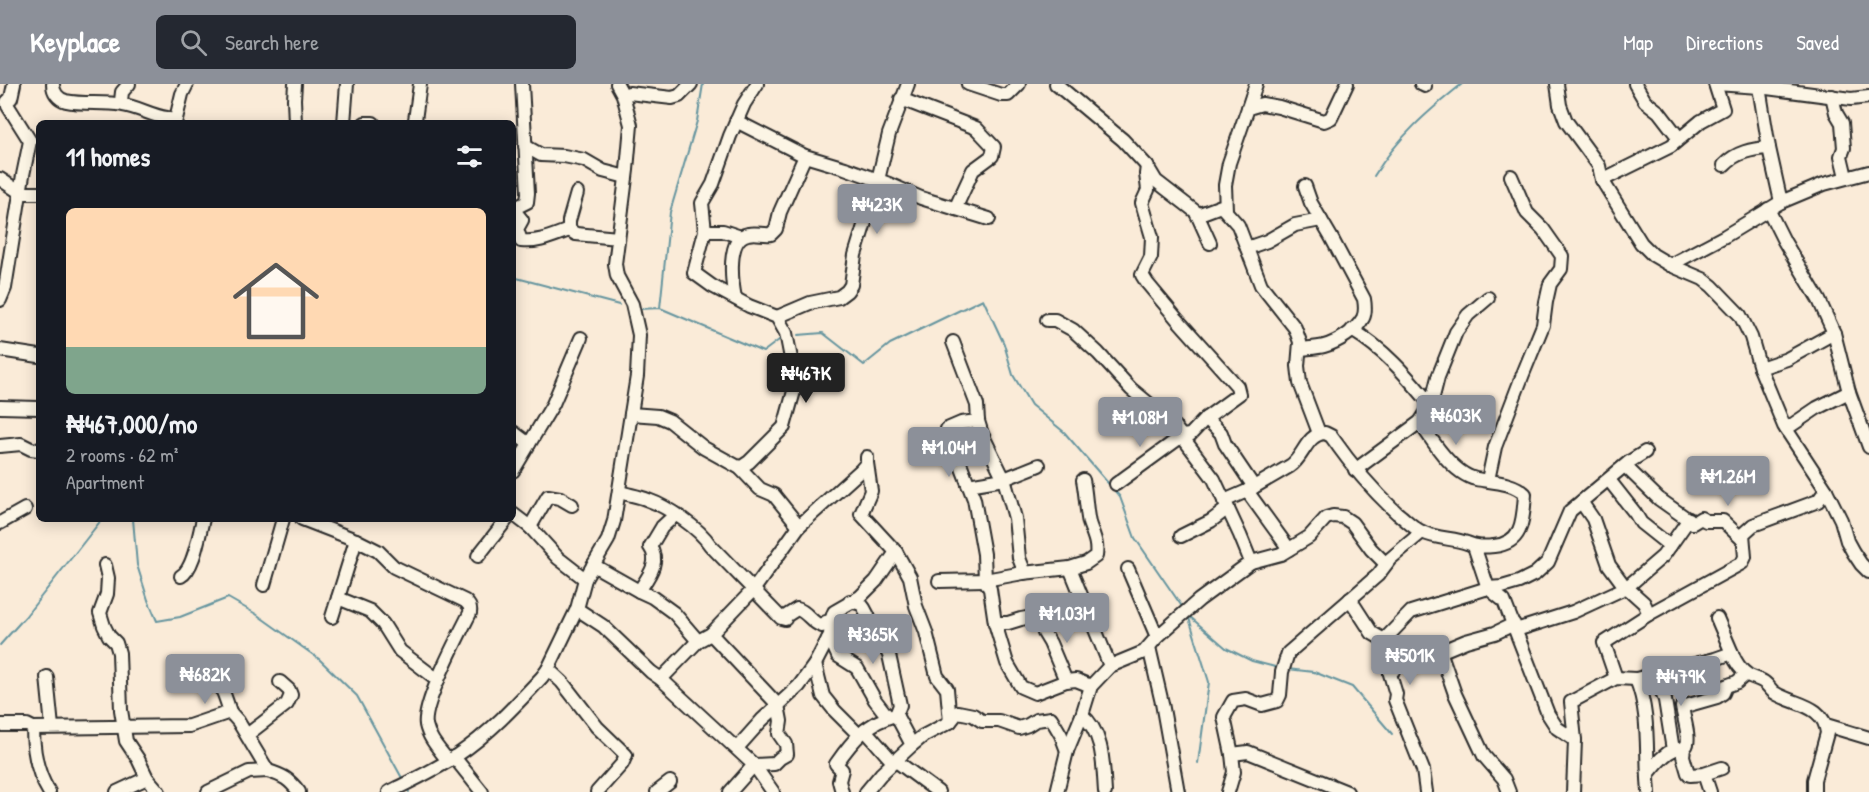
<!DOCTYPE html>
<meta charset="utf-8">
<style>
body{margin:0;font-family:"Patrick Hand",sans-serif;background:#242831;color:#f1f3f6;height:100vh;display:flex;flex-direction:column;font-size:22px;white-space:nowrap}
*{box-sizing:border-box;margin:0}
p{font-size:20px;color:#9ea1a6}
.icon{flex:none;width:33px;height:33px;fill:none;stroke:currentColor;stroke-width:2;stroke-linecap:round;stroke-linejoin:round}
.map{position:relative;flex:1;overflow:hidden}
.sheet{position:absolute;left:36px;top:36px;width:480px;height:402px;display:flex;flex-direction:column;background:#171b24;border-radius:9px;box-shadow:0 3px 15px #0003}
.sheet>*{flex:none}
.price{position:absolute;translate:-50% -51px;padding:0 14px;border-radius:6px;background:#8c9099;color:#fff;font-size:20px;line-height:39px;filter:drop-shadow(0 2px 3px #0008)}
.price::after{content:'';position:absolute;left:50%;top:36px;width:18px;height:14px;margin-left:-9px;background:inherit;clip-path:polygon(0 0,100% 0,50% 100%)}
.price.active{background:#222;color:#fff}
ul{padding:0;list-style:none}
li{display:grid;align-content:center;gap:12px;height:318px;padding:0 30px}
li+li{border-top:2px solid #363941}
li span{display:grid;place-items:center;height:186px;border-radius:9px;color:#555}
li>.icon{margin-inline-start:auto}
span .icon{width:108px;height:108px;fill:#fffc;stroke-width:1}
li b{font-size:26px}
h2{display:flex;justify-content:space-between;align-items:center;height:72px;padding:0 30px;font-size:26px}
header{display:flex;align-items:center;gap:36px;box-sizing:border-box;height:84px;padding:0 30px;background:#8c9099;color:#fff}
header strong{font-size:28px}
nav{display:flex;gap:33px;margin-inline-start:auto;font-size:21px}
.search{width:420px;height:54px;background:#242831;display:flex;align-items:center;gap:15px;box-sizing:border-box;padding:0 21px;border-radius:9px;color:#9ea1a6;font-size:22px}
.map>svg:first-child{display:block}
</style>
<header>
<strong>Keyplace</strong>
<div class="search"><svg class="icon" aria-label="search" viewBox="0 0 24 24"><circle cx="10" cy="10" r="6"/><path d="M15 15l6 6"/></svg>Search here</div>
<nav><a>Map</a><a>Directions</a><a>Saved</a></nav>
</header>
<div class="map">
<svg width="1869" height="708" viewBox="0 0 1869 708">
<rect width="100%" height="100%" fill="#faebd8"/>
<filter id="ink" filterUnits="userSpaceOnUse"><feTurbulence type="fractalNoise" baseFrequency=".0167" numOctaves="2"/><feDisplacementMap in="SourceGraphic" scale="12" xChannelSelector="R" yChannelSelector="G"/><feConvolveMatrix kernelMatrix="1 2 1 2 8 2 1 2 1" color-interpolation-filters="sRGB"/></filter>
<g filter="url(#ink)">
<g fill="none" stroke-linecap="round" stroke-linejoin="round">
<g stroke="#66959f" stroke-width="2">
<path d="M1374,92C1398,53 1427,28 1462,0"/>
<path d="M513,193L619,221"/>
<path d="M660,224L670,128L697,37L703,0"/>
<path d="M639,225L660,224L763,268L783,253"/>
<path d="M798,251L823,249L864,281L890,260L983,215L1004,260L1013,291L1031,321L1064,348L1120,413L1135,454L1183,524"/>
<path d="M133,435L137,481L148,516L157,537L180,533L228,514L256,530L319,575L357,612L402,694"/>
<path d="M1188,531L1209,598L1198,679"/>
<path d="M1189,532L1226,564L1252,577L1279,584"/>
<path d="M0,561L25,533L102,435"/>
<path d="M1287,585L1314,588L1352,603L1392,650"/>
<path d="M408,706L409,708"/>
</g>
<g stroke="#2b2b2b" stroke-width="16">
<g id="minor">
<path d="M53,0C53,8 58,15 66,17C84,21 104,17 123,21C138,23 152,32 167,34L169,39"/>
<path d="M295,0L294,15L295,39"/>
<path d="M968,0L1001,11H1008L1019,0"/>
<path d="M1056,0L1123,56L1147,82L1156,97L1196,128L1210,159"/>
<path d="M1256,0L1248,24L1262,20L1279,23L1324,37L1331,34L1347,0"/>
<path d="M1421,0L1425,2"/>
<path d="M1557,0L1560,21L1566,37L1599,82L1602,96L1641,159L1653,171L1670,181L1703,195L1712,202L1740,231L1751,253L1760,284L1784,342L1826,406L1841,436L1847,457L1853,468L1861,480L1869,488"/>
<path d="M1635,0L1645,17L1659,28L1679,54"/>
<path d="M1716,0L1759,3L1769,64L1781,118"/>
<path d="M1759,3L1851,15L1869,13"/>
<path d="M629,9L672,14L679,12L691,0"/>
<path d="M1832,12L1836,29L1842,39L1844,64L1841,72L1846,93"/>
<path d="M901,15L976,44L994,63L992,72L973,86L955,125"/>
<path d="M124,21L121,17L122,8L129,0"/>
<path d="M736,37L805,72L845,84L889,100L921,114L989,135"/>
<path d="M175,39L182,10L187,0"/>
<path d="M344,39L347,0"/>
<path d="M365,39H373"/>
<path d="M416,39L415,36L420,0"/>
<path d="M525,62L541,71L564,72L584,76L603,87L626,93"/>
<path d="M1724,81C1736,68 1752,65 1769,64"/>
<path d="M0,95L21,109H39"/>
<path d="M1602,96L1671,62L1701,37L1723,25L1715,0"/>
<path d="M577,109L569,137V146L576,150L618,154"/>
<path d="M513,125L527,118L528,109L522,0"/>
<path d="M513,125L522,136L517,145L521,157C539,159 552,152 569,146"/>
<path d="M1768,125L1784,157L1819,216L1834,249L1849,308L1869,363"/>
<path d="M1226,126L1225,101L1229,79L1248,24"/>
<path d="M1197,131L1221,122L1238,141L1261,201L1295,244L1300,258L1298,282L1300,299L1319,349"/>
<path d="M705,147H723L741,153"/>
<path d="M1247,164L1267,157L1295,141L1321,136"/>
<path d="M1670,181L1725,152L1781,118L1824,100L1869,88"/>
<path d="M735,214C732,199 726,154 748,150C755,148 764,151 771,150L776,145L780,128L805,72"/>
<path d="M0,216L5,204L23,91L30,57L8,22L7,18L11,14L14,0"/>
<path d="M777,233L810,219L839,213L847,207L851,201L855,171L878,96L889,50L908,0"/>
<path d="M1047,236H1055L1073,246L1098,269L1131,305L1171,338L1214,395L1240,451L1251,478"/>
<path d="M1352,246C1384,265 1407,292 1431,321"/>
<path d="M953,258L977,321L978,337L982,350L1004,395L1015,434L1019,474L1023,484V489"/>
<path d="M1300,265C1308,264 1317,264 1324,262C1338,258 1356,247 1363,234C1366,228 1365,221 1364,215L1331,153L1311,119L1305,102"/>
<path d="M0,266L39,272"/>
<path d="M1760,284L1787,275L1834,249"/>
<path d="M0,323L39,324"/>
<path d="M631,330L658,332L670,337L704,364L740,384L760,405L774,411L799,442"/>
<path d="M1206,334L1221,349L1225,360L1254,403"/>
<path d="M978,337L961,339L947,345L974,415L984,470L985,496L990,505L995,539L1007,579L1021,603L1035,609L1066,597L1076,596L1091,602"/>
<path d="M1786,345L1817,324L1849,308"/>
<path d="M513,348L529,360"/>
<path d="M0,362L21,360L31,365L39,366"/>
<path d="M867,379L871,407L861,430L896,468L910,493L916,522L926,548L937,592L947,605L950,638"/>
<path d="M1625,382L1659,415L1693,439L1701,434L1706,437H1723L1743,456"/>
<path d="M740,384L749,378L784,343L796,300L786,249L777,233L749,222L712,202L694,189L705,147L702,119L713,100L730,52L744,20L757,0"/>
<path d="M1355,386L1420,338L1431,321L1438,293L1456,248L1468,231L1488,214"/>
<path d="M513,387L553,320L581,254"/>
<path d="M1488,396L1495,363L1523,290L1543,241L1546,218L1550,200L1561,185L1562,172L1543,145L1527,129L1511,92"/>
<path d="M1609,396L1635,429L1641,439L1670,462"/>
<path d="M1116,400L1182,352L1190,351L1206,334L1239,310L1237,302L1177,235L1147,199L1142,191L1151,173L1152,153L1142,119L1148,106L1146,90L1147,82"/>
<path d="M968,401L1004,395L1039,381"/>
<path d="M1247,407L1289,465"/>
<path d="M620,408C629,411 639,412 648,416C668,423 699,444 710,461L781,534L785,535L786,532L797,525C807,527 811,539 822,542L826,538L831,537"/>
<path d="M1224,417L1247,407L1290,382C1304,373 1306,350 1325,349L1331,352C1352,382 1370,404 1397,429C1405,435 1413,444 1422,448C1437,455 1453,454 1467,459C1477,463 1483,463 1494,462C1524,459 1523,434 1525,410C1513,398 1491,398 1476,395C1453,390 1432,357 1420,338"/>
<path d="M1582,419L1593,435L1609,481L1623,500L1644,519L1649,530"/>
<path d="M513,430L530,443L558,474L585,495"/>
<path d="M302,435L356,456L378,467L394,483L465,517C469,521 471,523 470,529C459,551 422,620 426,641C429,655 440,666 448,677"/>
<path d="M0,439L25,425"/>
<path d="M530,443L548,412L560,414L572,421"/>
<path d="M1181,452L1211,437L1228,424"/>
<path d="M1474,462L1488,504L1504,517L1548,630L1557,644L1575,656"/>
<path d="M478,472L507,435"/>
<path d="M105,481L108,494L107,510L100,529L104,542L109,552L116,559L119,569L121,626L126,657L138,675L147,694L159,708"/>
<path d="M593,481L639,507L652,513L674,529L698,557"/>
<path d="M1070,484L1110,582"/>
<path d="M1128,485L1157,553"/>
<path d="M181,492C194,485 199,450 203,435"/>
<path d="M939,497L985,496L1023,489L1070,484L1086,479L1096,472C1098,459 1093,451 1089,439C1086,426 1086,410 1083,396"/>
<path d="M264,501L283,435"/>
<path d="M639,507C648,493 661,478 650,463L662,443L675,431"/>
<path d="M338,514L370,527L383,540L400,567L438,596"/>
<path d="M1350,515L1372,549L1384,556L1388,565L1400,579L1390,590L1396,610L1395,616L1423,686L1426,708"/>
<path d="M850,517L861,520L864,524L889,571L900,621L896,631L912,661"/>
<path d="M577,525L603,542L651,588L661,595L754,681L773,708"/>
<path d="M1041,531L1044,549L1050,559L1066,597"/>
<path d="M332,533L356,456"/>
<path d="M995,539H1008L1021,535L1086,523"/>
<path d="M1516,546L1573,528L1627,503L1663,472L1689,435"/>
<path d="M711,550L778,621L781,637L779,650L786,660L787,670L780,674L774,680L754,681L730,708"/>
<path d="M828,555L833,561L838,572L857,584L875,616L888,633"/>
<path d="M1384,556L1411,528L1488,504L1502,503L1519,498L1535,490L1548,478L1570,427L1629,378L1645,368"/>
<path d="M1149,563L1162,619L1178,708"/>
<path d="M1440,567L1455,610L1484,672L1504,695L1509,708"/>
<path d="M1732,569C1735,577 1741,586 1748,591C1753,594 1760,595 1765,599C1769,602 1771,607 1775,609C1794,621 1824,620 1827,649L1814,696V708"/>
<path d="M1400,579L1418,577L1466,557L1495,549L1514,540"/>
<path d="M815,580L823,612L835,627L859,651"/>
<path d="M201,582C221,597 223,605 230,628"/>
<path d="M548,585L562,598L597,643L626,671L622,680L597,708"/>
<path d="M1654,589L1665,616L1673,666"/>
<path d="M47,593L52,643"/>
<path d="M1616,594L1604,559L1649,530L1742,479L1745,473L1743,450L1753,441L1818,417L1826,406"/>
<path d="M661,595L698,557L711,550L754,505L799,442L861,386L867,379V373"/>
<path d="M1636,595C1651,631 1645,670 1649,708"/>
<path d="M1082,631C1104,649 1103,681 1105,708"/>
<path d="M0,641H27L33,644L189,642L230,628L238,637L268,687C284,692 289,695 299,708"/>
<path d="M1826,641L1869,654"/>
<path d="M33,644C33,666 37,689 49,708"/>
<path d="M865,646L893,678"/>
<path d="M247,651L287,620L291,611L289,606L280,598"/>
<path d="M737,664L762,636L799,602L815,580L830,551L831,537L834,528L860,513L876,497L896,468"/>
<path d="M1684,664L1683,672L1688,689L1690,691L1704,690L1722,684"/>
<path d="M1232,670L1248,668L1347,708"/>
<path d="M454,673L482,708"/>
<path d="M896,677L938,708"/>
<path d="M1648,690C1655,682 1662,671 1673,666C1677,664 1683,666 1686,662C1691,656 1683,631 1682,623L1717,613L1723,609L1726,602L1737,598L1746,590"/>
<path d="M1704,690L1710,708"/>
<path d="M117,708L147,694"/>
<path d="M208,708L249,688L268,687"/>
<path d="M389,708C411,697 435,686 456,672C489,650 515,622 542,593L548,585L577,525L585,495L608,456L614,437L637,292L639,251L632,220L617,192L615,180L627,86L631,41L623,11L617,0"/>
<path d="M657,708L670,698"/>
<path d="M842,708L839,697L842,686L836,680C852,657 867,638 896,631"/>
<path d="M866,708L881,690L912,661L923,652L950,638L958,628L973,631L982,637H999L1019,644L1028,641L1036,636L1051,634L1061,651L1067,667"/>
<path d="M1057,708L1067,667L1082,631L1091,602L1110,582L1144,568L1157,553L1199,516L1251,478L1281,470L1309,453L1326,434L1333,432L1343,433L1352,439L1371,465L1386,480"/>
<path d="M1228,708L1234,688L1232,670L1224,633L1233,617L1246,615L1262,621L1277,617L1280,611L1282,588L1288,569L1378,491L1390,475L1422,448"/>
<path d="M1573,708L1575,656L1571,618L1616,594L1636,595L1715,575L1732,569L1717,534"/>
</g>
</g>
<use href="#minor" stroke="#fcf5e5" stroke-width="12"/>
</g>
</g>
</svg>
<b class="price" style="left:877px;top:151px">₦423K</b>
<b class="price active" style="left:806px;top:320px">₦467K</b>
<b class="price" style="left:1456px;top:362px">₦603K</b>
<b class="price" style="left:1140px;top:364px">₦1.08M</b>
<b class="price" style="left:949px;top:394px">₦1.04M</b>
<b class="price" style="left:1728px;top:423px">₦1.26M</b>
<b class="price" style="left:1067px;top:560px">₦1.03M</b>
<b class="price" style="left:873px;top:581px">₦365K</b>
<b class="price" style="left:1410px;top:602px">₦501K</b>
<b class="price" style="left:205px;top:621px">₦682K</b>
<b class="price" style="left:1681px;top:623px">₦479K</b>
<section class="sheet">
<h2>11 homes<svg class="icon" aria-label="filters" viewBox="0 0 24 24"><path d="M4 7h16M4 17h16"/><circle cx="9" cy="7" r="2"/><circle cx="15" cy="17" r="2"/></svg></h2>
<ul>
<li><span style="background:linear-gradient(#ffd9b3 75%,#7fa58c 0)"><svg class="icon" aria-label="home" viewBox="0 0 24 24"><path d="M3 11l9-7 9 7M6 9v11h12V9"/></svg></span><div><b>₦467,000/mo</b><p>2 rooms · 62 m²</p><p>Apartment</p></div></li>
</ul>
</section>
</div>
